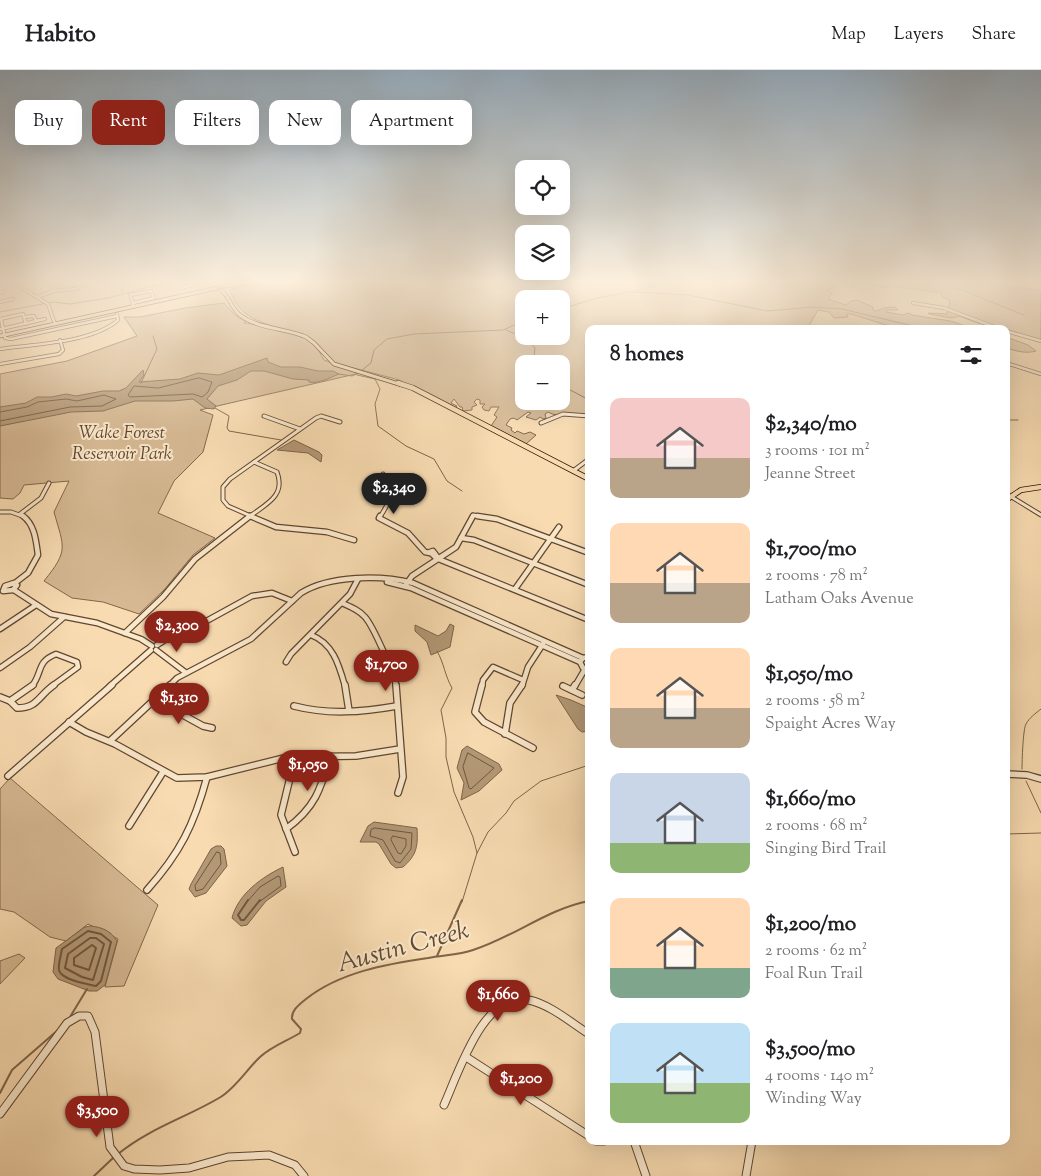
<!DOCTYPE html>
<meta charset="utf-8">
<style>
body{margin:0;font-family:"Sorts Mill Goudy",serif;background:#f6f6f6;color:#202124;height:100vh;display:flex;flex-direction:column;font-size:19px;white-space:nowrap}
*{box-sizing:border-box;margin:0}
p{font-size:16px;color:#757577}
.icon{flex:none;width:28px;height:28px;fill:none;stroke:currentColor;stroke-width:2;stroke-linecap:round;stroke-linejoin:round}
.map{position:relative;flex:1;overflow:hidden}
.panel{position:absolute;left:585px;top:255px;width:425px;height:820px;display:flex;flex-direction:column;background:#fff;border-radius:10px;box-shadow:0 5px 20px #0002}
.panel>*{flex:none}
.guide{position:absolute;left:15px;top:30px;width:475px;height:45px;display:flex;gap:10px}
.buttons{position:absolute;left:515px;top:90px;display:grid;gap:10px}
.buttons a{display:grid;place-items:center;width:55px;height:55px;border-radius:10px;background:#fff;box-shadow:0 5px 20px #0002;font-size:25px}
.price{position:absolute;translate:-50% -42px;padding:0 11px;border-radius:18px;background:#8f2418;color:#fff;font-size:16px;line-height:32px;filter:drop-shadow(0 1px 2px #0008)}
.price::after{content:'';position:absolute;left:50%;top:30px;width:15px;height:11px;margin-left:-8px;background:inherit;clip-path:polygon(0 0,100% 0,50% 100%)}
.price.current{background:#222;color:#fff}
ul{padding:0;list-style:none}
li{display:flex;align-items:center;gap:15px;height:125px;padding:0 25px}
li span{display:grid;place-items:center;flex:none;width:140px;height:100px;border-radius:10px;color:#555}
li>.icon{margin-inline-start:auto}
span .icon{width:60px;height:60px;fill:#fffc;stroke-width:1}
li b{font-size:21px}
h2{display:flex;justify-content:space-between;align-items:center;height:60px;padding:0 25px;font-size:21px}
.chip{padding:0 18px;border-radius:10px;background:#fff;box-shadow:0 5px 20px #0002;font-size:18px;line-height:45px}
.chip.current{background:#8f2418;color:#fff}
header{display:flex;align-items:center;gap:30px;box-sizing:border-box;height:70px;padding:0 25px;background:#fff;border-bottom:1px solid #e0e0e0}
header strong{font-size:24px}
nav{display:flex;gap:28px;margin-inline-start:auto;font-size:18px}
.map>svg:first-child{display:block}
</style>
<header>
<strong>Habito</strong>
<nav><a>Map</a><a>Layers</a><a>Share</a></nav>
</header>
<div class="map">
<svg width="1041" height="1106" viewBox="0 0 1041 1106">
<rect width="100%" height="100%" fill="#f8dbb1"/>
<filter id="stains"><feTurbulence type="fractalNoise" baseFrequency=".004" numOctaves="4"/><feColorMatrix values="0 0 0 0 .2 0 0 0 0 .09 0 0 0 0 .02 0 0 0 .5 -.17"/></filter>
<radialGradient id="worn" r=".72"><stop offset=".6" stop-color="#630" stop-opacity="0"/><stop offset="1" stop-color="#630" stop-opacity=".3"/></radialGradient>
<g fill="#d6b993" stroke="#82674a" fill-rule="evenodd">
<path d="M272,210H980L1041,221V271L1006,261V259L978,253L959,246L952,248L929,244L928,243L947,244L950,230L942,227L941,223L890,216L888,218L865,213L852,217L841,213L827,221L832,223L828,229L846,235L851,231L857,230L873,237V240L876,241L884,238L895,237L898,240H887L886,242L903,245L909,243L912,245L950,251L975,259H899L851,244H847L848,247L834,248L829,242L818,240L807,259H589V346C575,343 559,349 548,342L545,344L546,348L543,349L540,347L536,350L526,347L531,343L528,342L517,350L514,348L510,349L506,355L512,358L511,360L515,363L517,361L524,364L530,362L536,365L526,374L491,356L497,347L494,345L499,337H491L489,341L484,340L482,337L485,334H480V330L477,329L474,332L477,335L472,337V340L463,341L462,337H460L454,329L451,333L457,336L455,339L399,310L335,293C325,286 321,274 310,268C280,253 243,259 230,220L238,217ZM524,229H561V266H524ZM524,294H561V331H524Z"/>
<path d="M224,233L235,245L246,252L244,253C263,255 299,261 313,273C318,277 320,284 324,290L360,303L200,340L213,345L203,382L174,411L158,443L215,468L193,485L164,520L139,544L103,532L72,528L44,511C69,480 64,478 54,442L69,411L24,415L20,423L13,429L0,428V304L67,291L137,266L124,247H140L185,238Z"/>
<path d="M1006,267L1028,275L1036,281C1026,284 1016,281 1006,278Z"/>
<path d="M10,708L158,835L124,916L105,917L118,869L88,854L66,871L50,867L14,842L0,839V719Z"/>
<path d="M19,884L25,888L0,914V891Z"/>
</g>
<g fill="#b39876" stroke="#7e6448">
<path d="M267,288L268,292L281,297H300L318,301H333L339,304C329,308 319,314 309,312V310L293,309L264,301H251L237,310L218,316L207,329L216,336L214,339L205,338L193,329L173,331H135L103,341L71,342L0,356V337L26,333L37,327H52L66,324L76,326L103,321H119L126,318L143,300L144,305L139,312L180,309L198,303L219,305Z"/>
<path d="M294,370L319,382L322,385L321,392L308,383L277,380Z"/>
<path d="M450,554L454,556L450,577L431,585L427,572L415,561V555L438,566L446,561Z"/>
<path d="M556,625L571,630L589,638V661L582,662L578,659Z"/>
<path d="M467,676L499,694L502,700L479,721L461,730L464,713L457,698L462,680Z"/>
<path d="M374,752L417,758C418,776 417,785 403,797L396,798L391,794L379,774L376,772H360L368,756Z"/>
<path d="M216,776H221L224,779L227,796L206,823L195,827L189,819L191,814L211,779Z"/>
<path d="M283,797L286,817L266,831L247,855L241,856L232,848C238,824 262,807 283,797Z"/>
<path d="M90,856C102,857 111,861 117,871L105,915L97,921H89L58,909L53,902L56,878L85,857Z"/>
</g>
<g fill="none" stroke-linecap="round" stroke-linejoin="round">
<g stroke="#70563c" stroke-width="1">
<path d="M199,308L212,312L208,322L202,327L193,324L130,327L128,325L134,316L158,318Z"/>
<path d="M0,342L27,337L38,332L66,329L77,331L104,325L116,329L102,336L70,337L0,351"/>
<path d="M468,683L494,698L471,719L469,718L463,697Z"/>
<path d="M375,758L412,763L411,779L400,793L395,791L383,770L370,766L371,760Z"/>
<path d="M393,766L406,769V776L401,784L398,783L391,770Z"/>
<path d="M217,782L220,783L221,794L203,819L196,821L195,816Z"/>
<path d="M247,832L260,817L278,806L280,807L281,816L259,832"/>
</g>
<g stroke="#70563c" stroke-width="2">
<path d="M248,830L238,845L241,850H244L260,830"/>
<path d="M88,861L101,864L111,872L101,911L96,916C87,914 61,910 59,900C58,894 61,885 62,879Z"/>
<path d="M90,868H96L104,874L93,910L82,907L65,898L68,884Z"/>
<path d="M92,875L96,878L89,900L74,895V888Z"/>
</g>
<g stroke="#7e6448" stroke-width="1">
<path d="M119,210L123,213L122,223"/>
<path d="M937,210L1024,245"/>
<path d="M634,221L677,210"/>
<path d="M631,222L688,225L767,241L813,237L842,239L913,256"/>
<path d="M561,239L597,228L630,222"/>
<path d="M0,242L53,232L70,234L108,228L176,210"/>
<path d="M506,260C517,265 528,268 535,278L533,294"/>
<path d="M361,301L371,293L374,280L387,269L414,264L503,260L524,251"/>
<path d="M339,304L352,306L359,303"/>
<path d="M357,305L375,309L380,319L375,334L378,356L406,376L434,389L447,411L462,421"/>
<path d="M141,313L157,279L153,266"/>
<path d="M561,315L589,330"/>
<path d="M215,338L229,346L227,358L229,361L281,370"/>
<path d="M1006,350H1018"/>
<path d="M437,581C444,593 445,606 452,618L441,640L446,668V687L454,722L473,767L477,783"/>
<path d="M1022,699C1022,691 1023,659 1026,654C1029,648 1036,643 1041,639"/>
<path d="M1026,711L1041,743"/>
<path d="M1006,764L1041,763"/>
<path d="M462,832L477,783L488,762L506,743L514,731L541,711L589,695"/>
<path d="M586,832L589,831"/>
</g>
<g stroke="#7e6448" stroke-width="2">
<path d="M437,886L462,830"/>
<path d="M70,947L87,919"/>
<path d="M0,1023L12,1000L58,960"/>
<path d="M118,1084C150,1058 185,1048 219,1028C235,1019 247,999 260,987C272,976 287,971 300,963L301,959L292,949C291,940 300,934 306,929C340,902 387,894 428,888C443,885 459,885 473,880C514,867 547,839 589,831"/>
<path d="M94,1106L113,1088"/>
</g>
<g stroke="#60462e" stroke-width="4">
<g id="minor-far4">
<path d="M9,210L48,234L55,254"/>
<path d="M141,212L142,210"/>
<path d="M180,218L216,210"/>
<path d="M52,221L76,219L88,213L85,210"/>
<path d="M151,221L154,228L133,233L130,225Z"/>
<path d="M0,223L4,221"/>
<path d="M37,227L51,222L59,213L56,210"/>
<path d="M0,232L13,229"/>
<path d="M913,233L944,238L1000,259"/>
<path d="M133,237V233"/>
<path d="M24,247L34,246L36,251"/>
<path d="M0,249L23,244L26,254"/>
<path d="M1,249L5,268L11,269L117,246"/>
<path d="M1,259L45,249"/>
<path d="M1006,261L1041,271"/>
<path d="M0,279C34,274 92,273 118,250L117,244"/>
<path d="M1006,293L1041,304"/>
<path d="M0,294L59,284L63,280L60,270"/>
</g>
</g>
<g stroke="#60462e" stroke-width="5">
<g id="minor-far3">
<path d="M264,346L300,359"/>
<path d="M541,353L563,344L589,346"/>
<path d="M573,401L589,389"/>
<path d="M1010,426L1041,445"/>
<path d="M0,442H11L25,447"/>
<path d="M20,444L41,428L49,413"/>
<path d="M249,447C266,434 286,426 277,402L254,392"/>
<path d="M253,447L228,436L223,430V417L230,409L316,348L321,346L340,352"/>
<path d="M380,447C392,428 394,424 383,404"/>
<path d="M472,447L473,445L485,447"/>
</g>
</g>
<g stroke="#60462e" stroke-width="7">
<g id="minor-far2">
<path d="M250,446L276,457L327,462L354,470"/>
<path d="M380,446L379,448L408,463L425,482L430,483"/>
<path d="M477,446L497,449L589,483"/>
<path d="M461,468L474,470L589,515"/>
<path d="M439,489L433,481L430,482L436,488L589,550"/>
<path d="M387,512L411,518L580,592"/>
<path d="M14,513L17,515L13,520L3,521L5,516Z"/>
<path d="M15,513L28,503L38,485C36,471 35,455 23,446"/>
<path d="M405,516L412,506L456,477L473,446"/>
<path d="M515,519L559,457"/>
<path d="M14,520L51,544L97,553L141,569L152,576"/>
<path d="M342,533C351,537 359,540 365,547C373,556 395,605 396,616"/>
<path d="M0,559L36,535"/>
<path d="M125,563L163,527L195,489L250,446"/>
<path d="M311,565C333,573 339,595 345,616"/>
<path d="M157,575L174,564L201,554L252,526L272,523L292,531"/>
<path d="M156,580L185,602"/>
<path d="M589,587L583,588L580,592L583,598L589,599"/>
<path d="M286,592L291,584L350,524L358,509"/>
<path d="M0,598L30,577L64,547"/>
<path d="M32,616C43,602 36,592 56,584L77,592L78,597L52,616"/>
<path d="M110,616L151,580"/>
<path d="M169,616L177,608L251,569L301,523C330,505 381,505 413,513L583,588"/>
<path d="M482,616L483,610L493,597L523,610"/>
<path d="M522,616L528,597L543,574"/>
<path d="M575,616L585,599"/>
</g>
</g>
<g stroke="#60462e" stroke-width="8">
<g id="minor-far1">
<path d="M33,615L10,631L17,638C38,638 38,626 54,615"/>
<path d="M345,615L349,641"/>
<path d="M396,615L403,707L398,723"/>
<path d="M482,615L475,642L484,652L533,678"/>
<path d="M563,616L582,625"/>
<path d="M572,620L575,615"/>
<path d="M0,627L10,631"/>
<path d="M154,629L203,656L212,658"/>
<path d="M294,636C329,645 362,642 397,636"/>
<path d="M177,642L193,625"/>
<path d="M69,652L86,662L115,674L177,708L207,707L288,687L356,686L400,679"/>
<path d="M505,664L510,633L522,615"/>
<path d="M110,671L170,615"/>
<path d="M295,687L281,745L295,782"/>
<path d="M1006,704L1027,705L1041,709"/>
<path d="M8,706L112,615"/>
<path d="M129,756L163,702"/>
<path d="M286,759C315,738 321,719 330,686"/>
<path d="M147,820C180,783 194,755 207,707"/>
</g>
</g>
<g stroke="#60462e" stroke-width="9">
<g id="minor">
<path d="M466,987L589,1066"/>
<path d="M444,1035C458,1004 485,918 529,930C551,935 570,952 589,964"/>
<path d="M0,1044L67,953L79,946H88L95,962L110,1077L124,1096L134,1099L160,1100L189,1098L228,1087L269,1085L295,1095L304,1106"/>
<path d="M596,1071H604"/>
<path d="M634,1071L646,1106"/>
<path d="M746,1106L752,1071"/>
</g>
</g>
<g stroke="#2e1502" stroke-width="4.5">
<g id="major-far1">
<path d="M218,210L225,216"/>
<path d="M227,216L264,210"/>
<path d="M221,220C230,227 231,238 240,245C258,259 285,258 306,267L314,273L334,294L402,315"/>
<path d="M0,266L217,218"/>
</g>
</g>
<g stroke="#2e1502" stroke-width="6">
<g id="major">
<path d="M398,313L413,318L589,409"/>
<path d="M1006,430L1021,420L1041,417"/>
</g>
</g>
<use href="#minor-far4" stroke="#fae8cc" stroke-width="2.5"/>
<use href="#minor-far3" stroke="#fae8cc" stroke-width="3"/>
<use href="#minor-far2" stroke="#fae8cc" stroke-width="4.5"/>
<use href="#minor-far1" stroke="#fae8cc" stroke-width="5.5"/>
<use href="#minor" stroke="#fae8cc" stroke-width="7"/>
<use href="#major-far1" stroke="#f8dbb1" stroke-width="3"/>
<use href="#major" stroke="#f8dbb1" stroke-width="4.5"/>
</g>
<linearGradient id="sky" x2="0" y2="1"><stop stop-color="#93a9ba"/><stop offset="0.58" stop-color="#fcefdc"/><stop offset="1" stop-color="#fcefdc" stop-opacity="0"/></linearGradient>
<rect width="1041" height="365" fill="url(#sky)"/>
<g text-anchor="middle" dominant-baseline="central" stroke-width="4" stroke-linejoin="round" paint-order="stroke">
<g font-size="18" font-style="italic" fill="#60462e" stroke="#fae8cc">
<text x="122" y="364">Wake Forest<tspan x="122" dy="21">Reservoir Park</tspan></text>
</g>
<g font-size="26" font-style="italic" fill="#634930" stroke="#fae8cc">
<text transform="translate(403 878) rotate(-15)">Austin Creek</text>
</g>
</g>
<rect width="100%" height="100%" filter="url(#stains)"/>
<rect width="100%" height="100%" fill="url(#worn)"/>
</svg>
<div class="buttons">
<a><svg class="icon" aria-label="locate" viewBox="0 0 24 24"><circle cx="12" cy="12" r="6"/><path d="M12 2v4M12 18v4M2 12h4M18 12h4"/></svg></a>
<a><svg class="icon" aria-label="layers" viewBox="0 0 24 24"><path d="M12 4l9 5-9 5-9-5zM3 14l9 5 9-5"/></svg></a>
<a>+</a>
<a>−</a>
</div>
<b class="price current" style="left:394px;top:445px">$2,340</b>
<b class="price" style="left:177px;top:583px">$2,300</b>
<b class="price" style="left:386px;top:622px">$1,700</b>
<b class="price" style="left:179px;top:655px">$1,310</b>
<b class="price" style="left:308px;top:722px">$1,050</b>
<b class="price" style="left:498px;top:952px">$1,660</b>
<b class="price" style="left:521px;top:1036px">$1,200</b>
<b class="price" style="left:97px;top:1068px">$3,500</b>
<div class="guide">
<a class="chip">Buy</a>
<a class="chip current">Rent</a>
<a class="chip">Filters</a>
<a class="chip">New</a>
<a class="chip">Apartment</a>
</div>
<section class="panel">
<h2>8 homes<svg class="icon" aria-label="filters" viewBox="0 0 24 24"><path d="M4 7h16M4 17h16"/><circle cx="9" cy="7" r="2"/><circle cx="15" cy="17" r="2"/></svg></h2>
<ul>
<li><span style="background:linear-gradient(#f6c9c9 60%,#b9a48a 0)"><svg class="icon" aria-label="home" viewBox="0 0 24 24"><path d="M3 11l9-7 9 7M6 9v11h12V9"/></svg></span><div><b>$2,340/mo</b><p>3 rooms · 101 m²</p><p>Jeanne Street</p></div></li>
<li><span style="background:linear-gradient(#ffd9b3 60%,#b9a48a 0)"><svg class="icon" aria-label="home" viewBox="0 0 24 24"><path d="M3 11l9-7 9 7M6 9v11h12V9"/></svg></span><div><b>$1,700/mo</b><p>2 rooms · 78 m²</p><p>Latham Oaks Avenue</p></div></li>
<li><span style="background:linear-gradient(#ffd9b3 60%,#b9a48a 0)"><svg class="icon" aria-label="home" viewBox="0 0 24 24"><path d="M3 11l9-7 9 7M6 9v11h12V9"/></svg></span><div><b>$1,050/mo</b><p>2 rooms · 58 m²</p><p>Spaight Acres Way</p></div></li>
<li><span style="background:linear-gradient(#c9d6e8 70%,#8fb573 0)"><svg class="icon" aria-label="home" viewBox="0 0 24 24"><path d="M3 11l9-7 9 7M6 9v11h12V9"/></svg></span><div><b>$1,660/mo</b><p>2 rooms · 68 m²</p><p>Singing Bird Trail</p></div></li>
<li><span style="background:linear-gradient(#ffd9b3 70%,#7fa58c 0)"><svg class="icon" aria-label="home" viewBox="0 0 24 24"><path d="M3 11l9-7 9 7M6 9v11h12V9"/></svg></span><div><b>$1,200/mo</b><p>2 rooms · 62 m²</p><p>Foal Run Trail</p></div></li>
<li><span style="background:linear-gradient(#bfe0f5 60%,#8fb573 0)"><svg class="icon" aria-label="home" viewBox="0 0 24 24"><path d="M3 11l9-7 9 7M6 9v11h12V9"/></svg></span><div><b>$3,500/mo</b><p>4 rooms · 140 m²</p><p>Winding Way</p></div></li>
</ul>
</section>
</div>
